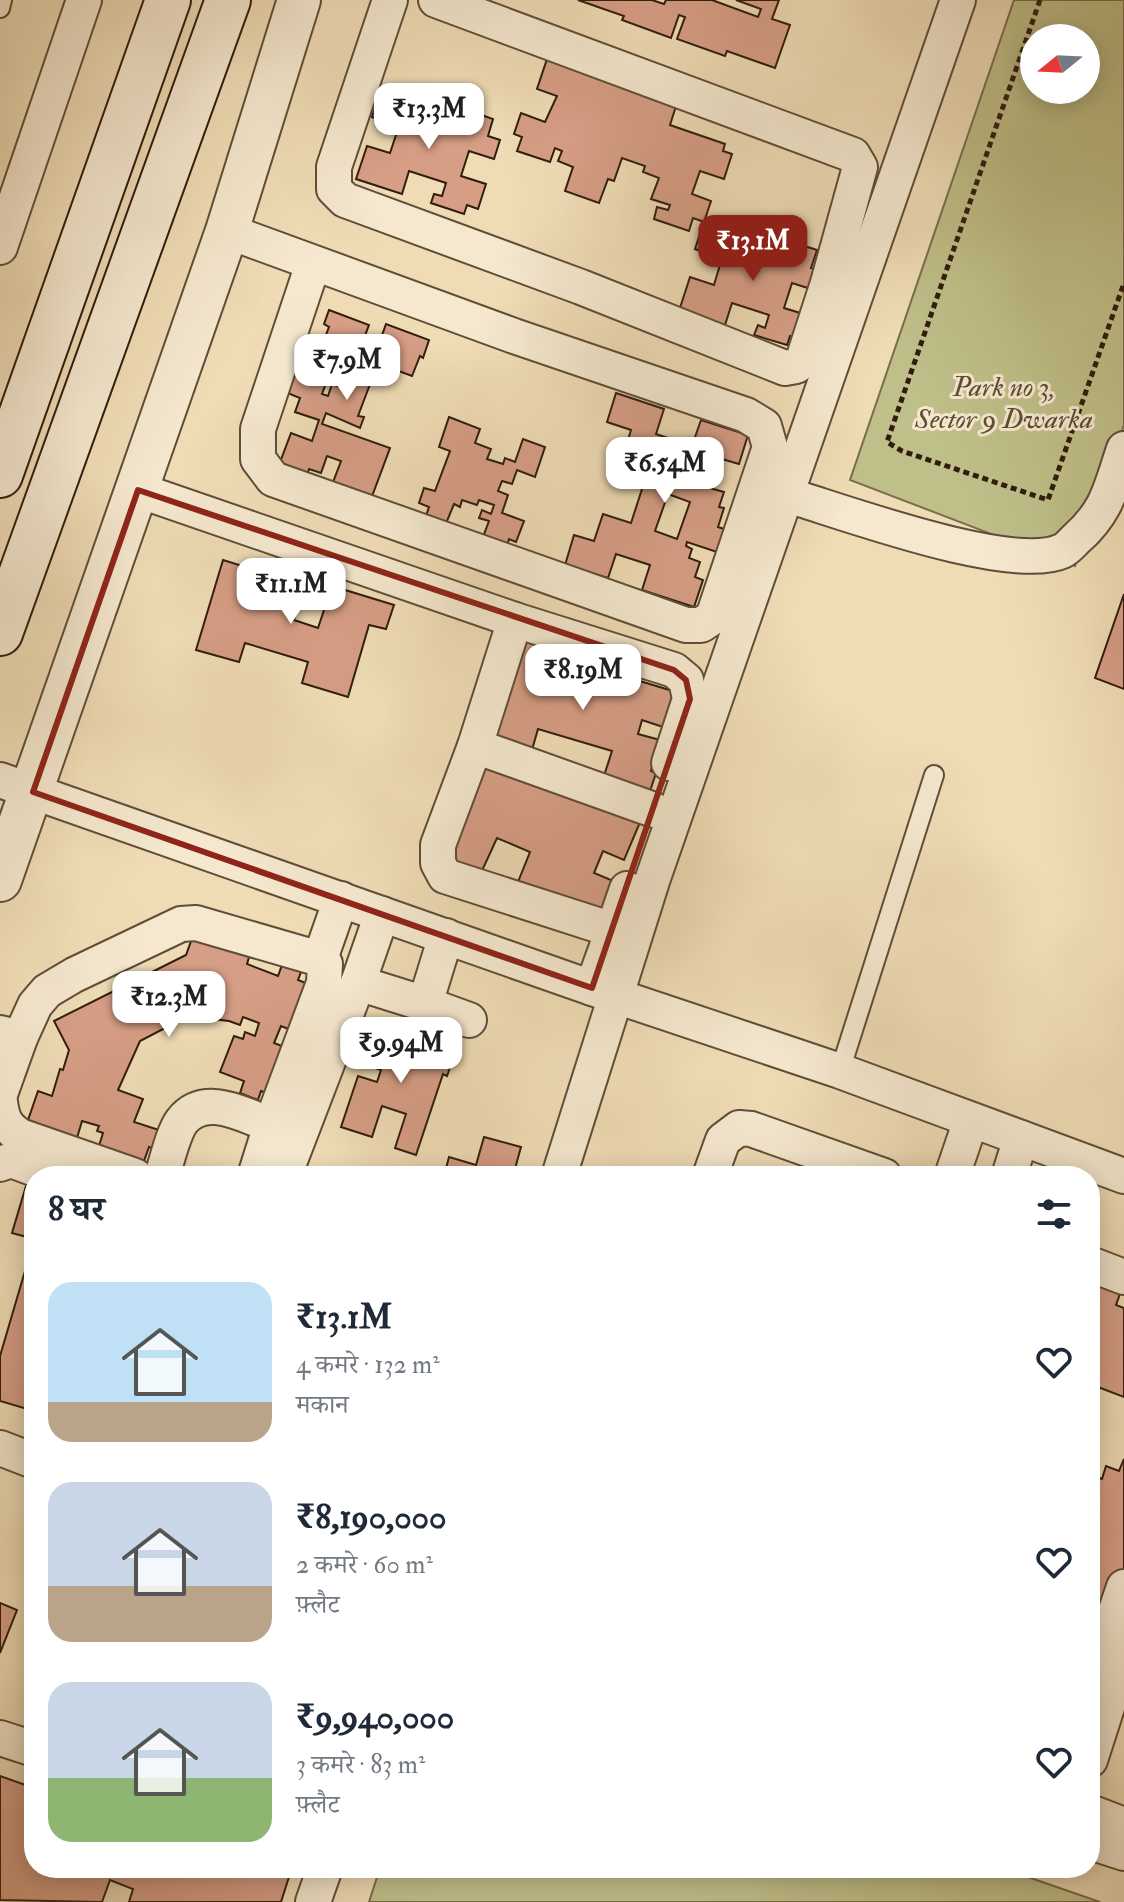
<!DOCTYPE html>
<html lang="hi">
<meta charset="utf-8">
<style>
body{margin:0;font-family:"IM FELL Double Pica","Noto Serif Devanagari",serif;background:#f6f6f7;color:#1f2937;height:100vh;display:flex;flex-direction:column;font-size:30px;white-space:nowrap}
*{box-sizing:border-box;margin:0}
p{font-size:26px;color:#747a83}
.icon{flex:none;width:44px;height:44px;fill:none;stroke:currentColor;stroke-width:2;stroke-linecap:round;stroke-linejoin:round}
.map{position:relative;flex:1;overflow:hidden}
.drawer{position:absolute;left:24px;top:1166px;width:1076px;height:712px;display:flex;flex-direction:column;background:#fff;border-radius:32px;box-shadow:0 4px 20px #0003}
.drawer>*{flex:none}
.needle{width:52px;rotate:252deg}
.tools{position:absolute;left:1020px;top:24px;display:grid;gap:16px}
.tools a{display:grid;place-items:center;width:80px;height:80px;border-radius:50%;background:#fff;box-shadow:0 4px 20px #0003;font-size:40px}
.price{position:absolute;translate:-50% -68px;padding:0 18px;border-radius:16px;background:#fff;color:#222;font-size:26px;line-height:52px;filter:drop-shadow(0 2px 4px #0008)}
.price::after{content:'';position:absolute;left:50%;top:48px;width:24px;height:18px;margin-left:-12px;background:inherit;clip-path:polygon(0 0,100% 0,50% 100%)}
.price.active{background:#8f2418;color:#fff}
ul{padding:0;list-style:none}
li{display:flex;align-items:center;gap:24px;height:200px;padding:0 24px}
li span{display:grid;place-items:center;flex:none;width:224px;height:160px;border-radius:24px;color:#555}
li>.icon{margin-inline-start:auto}
span .icon{width:96px;height:96px;fill:#fffc;stroke-width:1}
li b{font-size:34px}
h2{display:flex;justify-content:space-between;align-items:center;height:96px;padding:0 24px;font-size:34px}
.map>svg:first-child{display:block}
</style>
<div class="map">
<svg width="1124" height="1902" viewBox="0 0 1124 1902">
<rect width="100%" height="100%" fill="#efdcb5"/>
<filter id="stains"><feTurbulence type="fractalNoise" baseFrequency=".0025" numOctaves="4"/><feColorMatrix values="0 0 0 0 .2 0 0 0 0 .09 0 0 0 0 .02 0 0 0 .5 -.17"/></filter>
<radialGradient id="worn" r=".72"><stop offset=".6" stop-color="#630" stop-opacity="0"/><stop offset="1" stop-color="#630" stop-opacity=".3"/></radialGradient>
<g fill="#bfbf89" stroke="#786e4c" stroke-width="2" fill-rule="evenodd">
<path d="M1014,0H1124V425L1075,566L850,480ZM1034,38H1086V90H1034Z"/>
<path d="M380,1868H1002L1100,1902H369Z"/>
</g>
<g fill="#d69e85" stroke="#311d0f" stroke-width="2" fill-rule="evenodd">
<path d="M578,0H652L664,4L666,0H712L758,17L761,9L736,0H779L772,19L790,25L775,68L727,51L725,56L677,39L685,17L679,15L671,38L622,20L624,16Z"/>
<path d="M548,56L678,100L670,125L725,144L723,151L732,154L724,179L700,171L692,194L711,201L704,222L693,218L689,231L654,219L657,207L668,210L670,205L651,199L659,178L643,172L645,166L622,158L614,181L608,179L599,203L565,191L573,167L558,161L562,151L555,148L550,162L517,151L522,137L514,134L521,113L545,122L557,96L537,89Z"/>
<path d="M395,89L429,99L424,116L459,127L465,109L493,119L488,136L500,140L494,159L469,151L461,176L486,184L478,209L467,205L464,214L431,203L434,194L442,196L446,183L409,171L402,194L356,179L367,146L390,153L399,126L372,117L377,102L390,106Z"/>
<path d="M719,220L752,231L747,247L782,258L788,241L817,250L811,268L824,272L817,291L792,283L784,308L810,316L801,340L790,336L787,345L754,335L758,325L765,328L769,315L732,303L725,325L679,311L690,277L714,285L722,258L695,249L700,234L713,238Z"/>
<path d="M329,310L369,325L361,346L376,352L386,324L429,340L423,358L420,356L412,376L388,367L383,383L372,379L358,416L364,417L360,428L326,413L322,424L390,448L371,499L332,485L341,461L327,456L321,473L309,469L307,475L279,465L291,433L312,441L319,420L295,412L300,398L285,392L298,358L331,370L322,394L328,396L332,384L346,389L353,370L336,365L340,353L322,345L329,327L324,324Z"/>
<path d="M616,393L664,409L656,434L692,446L701,420L748,435L739,464L715,457L706,487L724,492L719,507L724,508L718,527L736,533L729,556L687,542L686,546L692,549L689,558L700,562L695,577L703,580L694,607L642,590L650,565L616,554L608,578L565,565L574,535L594,541L603,514L631,523L643,486L634,483L640,465L628,462L634,442L628,440L631,430L607,422ZM668,494L690,502L677,539L655,531Z"/>
<path d="M449,417L480,429L475,443L491,449L487,459L503,464L505,458L515,462L523,439L545,447L535,477L517,470L512,484L502,481L498,491L508,495L502,513L524,521L516,542L509,539L507,546L483,537L489,521L479,518L482,510L491,514L494,505L479,500L477,505L462,500L460,507L454,504L445,526L425,519L429,507L419,503L424,488L435,491L450,451L439,447Z"/>
<path d="M223,560L265,573L261,587L281,593L278,603L297,608L294,620L318,628L325,607L299,599L306,578L394,605L386,629L369,625L348,697L302,683L308,662L245,643L239,662L196,650Z"/>
<path d="M1124,594V689L1095,678Z"/>
<path d="M513,637L563,652L557,672L595,684L600,669L686,695L675,731L642,720L638,734L660,740L651,771L656,773L649,794L603,779L612,751L538,729L532,750L488,736Z"/>
<path d="M485,753L641,820L624,860L603,851L594,873L623,885L608,921L518,882L530,852L497,838L481,873L441,856Z"/>
<path d="M194,933L250,954L247,964L278,976L282,965L301,972L298,980L313,986L296,1032L281,1026L274,1043L292,1050L275,1096L261,1091L258,1100L240,1093L244,1081L220,1072L234,1036L243,1039L245,1032L255,1036L259,1023L243,1017L240,1025L229,1021L188,1016L140,1041L118,1090L143,1099L134,1122L168,1133L163,1151L149,1147L144,1161L99,1146L103,1133L97,1131L99,1126L82,1121L77,1138L27,1123L38,1091L52,1096L60,1069L63,1070L69,1050L54,1021L186,955Z"/>
<path d="M380,1024L407,1034L402,1050L421,1056L429,1032L459,1041L447,1076L443,1074L416,1155L395,1148L406,1114L382,1106L372,1137L341,1127L358,1076L377,1082L381,1070L367,1065Z"/>
<path d="M484,1137L521,1147L513,1176H444L449,1157L476,1165Z"/>
<path d="M26,1186L34,1188V1239L12,1233Z"/>
<path d="M25,1271L34,1274V1411L0,1401V1356Z"/>
<path d="M1090,1279L1121,1291L1116,1305L1124,1308V1397L1090,1384Z"/>
<path d="M1124,1459V1568L1095,1650L1090,1648V1474L1102,1479L1106,1466L1119,1471Z"/>
<path d="M0,1603L17,1610L0,1653Z"/>
<path d="M0,1776L34,1788V1868H263L289,1877L281,1902H129L133,1889L110,1880L102,1902L0,1900Z"/>
</g>
<g fill="none" stroke-linecap="round" stroke-linejoin="round">
<g stroke="#604d38" stroke-width="22">
<g id="service">
<path d="M0,8L2,0"/>
<path d="M840,1071L934,775"/>
</g>
</g>
<g stroke="#604d38" stroke-width="38">
<g id="minor">
<path d="M390,0L334,167V189L345,200L581,287L785,368L796,366L803,360L828,283L860,167L853,155L436,0"/>
<path d="M227,231L514,336L746,415L764,426L770,447L713,617L701,625H686L273,479L258,459V429L313,264"/>
<path d="M0,247L84,0"/>
<path d="M138,490L515,620L674,670L686,680L690,699L669,763"/>
<path d="M787,495C844,512 1012,574 1062,551C1067,549 1072,543 1076,539C1108,511 1111,487 1124,449"/>
<path d="M515,620L475,746L654,810"/>
<path d="M475,746L438,845V863L445,876L613,930L627,889"/>
<path d="M0,780L592,988L840,1071L1124,1176"/>
<path d="M382,914L358,983L425,1004L446,936"/>
<path d="M320,959L341,899"/>
<path d="M592,988L613,930"/>
<path d="M425,1004L469,1020"/>
<path d="M20,1038L35,1005L47,991L74,975L181,924L196,923L320,959L325,964L324,983L271,1125L255,1176"/>
<path d="M0,1094L20,1038L0,1033"/>
<path d="M0,1102C2,1119 6,1127 20,1136L135,1176"/>
<path d="M0,1164L11,1160L54,1176"/>
<path d="M162,1176C167,1161 173,1133 182,1121C205,1092 243,1115 271,1125"/>
<path d="M284,1176L358,983"/>
<path d="M559,1176L653,878L958,0"/>
<path d="M710,1176L723,1140L739,1128L751,1129L884,1176"/>
<path d="M952,1176L971,1120"/>
<path d="M1009,1176L1021,1138"/>
<path d="M1090,1264L1124,1277"/>
<path d="M0,1448L34,1461"/>
<path d="M1092,1681L1124,1587"/>
<path d="M0,1738L34,1749"/>
<path d="M1090,1760L1124,1654"/>
<path d="M1090,1812L1124,1825"/>
<path d="M1090,1842L1124,1853"/>
<path d="M313,1902L325,1868"/>
</g>
</g>
<g stroke="#604d38" stroke-width="46">
<path id="tertiary" d="M0,880L227,231L299,0"/>
</g>
<g stroke="#311d0f" stroke-width="48">
<g id="secondary">
<path d="M0,475L168,0"/>
<path d="M0,633L228,0"/>
</g>
</g>
<path stroke="#311d0f" stroke-width="5" stroke-dasharray="6 4" stroke-linecap="butt" d="M1040,0L887,442L902,451L1048,500L1124,283"/>
<use href="#service" stroke="#f5e8cf" stroke-width="18"/>
<use href="#minor" stroke="#f5e8cf" stroke-width="34"/>
<use href="#tertiary" stroke="#f5e8cf" stroke-width="42"/>
<use href="#secondary" stroke="#f5e8cf" stroke-width="44"/>
</g>
<path fill="none" stroke="#8f2418" stroke-width="6" stroke-linejoin="round" d="M138,490L674,670L686,680L690,699L592,988L33,792Z"/>
<g text-anchor="middle" dominant-baseline="central" stroke-width="6" stroke-linejoin="round" paint-order="stroke">
<g font-size="28" font-style="italic" fill="#5c4e34" stroke="#f5e8cf">
<text x="1004" y="387">Park no 3,<tspan x="1004" dy="32">Sector 9 Dwarka</tspan></text>
</g>
</g>
<rect width="100%" height="100%" filter="url(#stains)"/>
<rect width="100%" height="100%" fill="url(#worn)"/>
</svg>
<div class="tools">
<a><svg class="needle" viewBox="-14 -14 28 28"><path d="M0-13l5 13h-10z" fill="#e53935"/><path d="M0 13l5-13h-10z" fill="#747a83"/></svg></a>
</div>
<b class="price" style="left:429px;top:151px">₹13.3M</b>
<b class="price active" style="left:753px;top:283px">₹13.1M</b>
<b class="price" style="left:347px;top:402px">₹7.9M</b>
<b class="price" style="left:665px;top:505px">₹6.54M</b>
<b class="price" style="left:291px;top:626px">₹11.1M</b>
<b class="price" style="left:583px;top:712px">₹8.19M</b>
<b class="price" style="left:169px;top:1039px">₹12.3M</b>
<b class="price" style="left:401px;top:1085px">₹9.94M</b>
<section class="drawer">
<h2>8 घर<svg class="icon" aria-label="filters" viewBox="0 0 24 24"><path d="M4 7h16M4 17h16"/><circle cx="9" cy="7" r="2"/><circle cx="15" cy="17" r="2"/></svg></h2>
<ul>
<li><span style="background:linear-gradient(#bfe0f5 75%,#b9a48a 0)"><svg class="icon" aria-label="home" viewBox="0 0 24 24"><path d="M3 11l9-7 9 7M6 9v11h12V9"/></svg></span><div><b>₹13.1M</b><p>4 कमरे · 132 m²</p><p>मकान</p></div><svg class="icon" aria-label="heart" viewBox="0 0 24 24"><path d="M12 20l-8-8c-3-5 5-10 8-4 3-6 11-1 8 4z"/></svg></li>
<li><span style="background:linear-gradient(#c9d6e8 65%,#b9a48a 0)"><svg class="icon" aria-label="home" viewBox="0 0 24 24"><path d="M3 11l9-7 9 7M6 9v11h12V9"/></svg></span><div><b>₹8,190,000</b><p>2 कमरे · 60 m²</p><p>फ़्लैट</p></div><svg class="icon" aria-label="heart" viewBox="0 0 24 24"><path d="M12 20l-8-8c-3-5 5-10 8-4 3-6 11-1 8 4z"/></svg></li>
<li><span style="background:linear-gradient(#c9d6e8 60%,#8fb573 0)"><svg class="icon" aria-label="home" viewBox="0 0 24 24"><path d="M3 11l9-7 9 7M6 9v11h12V9"/></svg></span><div><b>₹9,940,000</b><p>3 कमरे · 83 m²</p><p>फ़्लैट</p></div><svg class="icon" aria-label="heart" viewBox="0 0 24 24"><path d="M12 20l-8-8c-3-5 5-10 8-4 3-6 11-1 8 4z"/></svg></li>
</ul>
</section>
</div>
